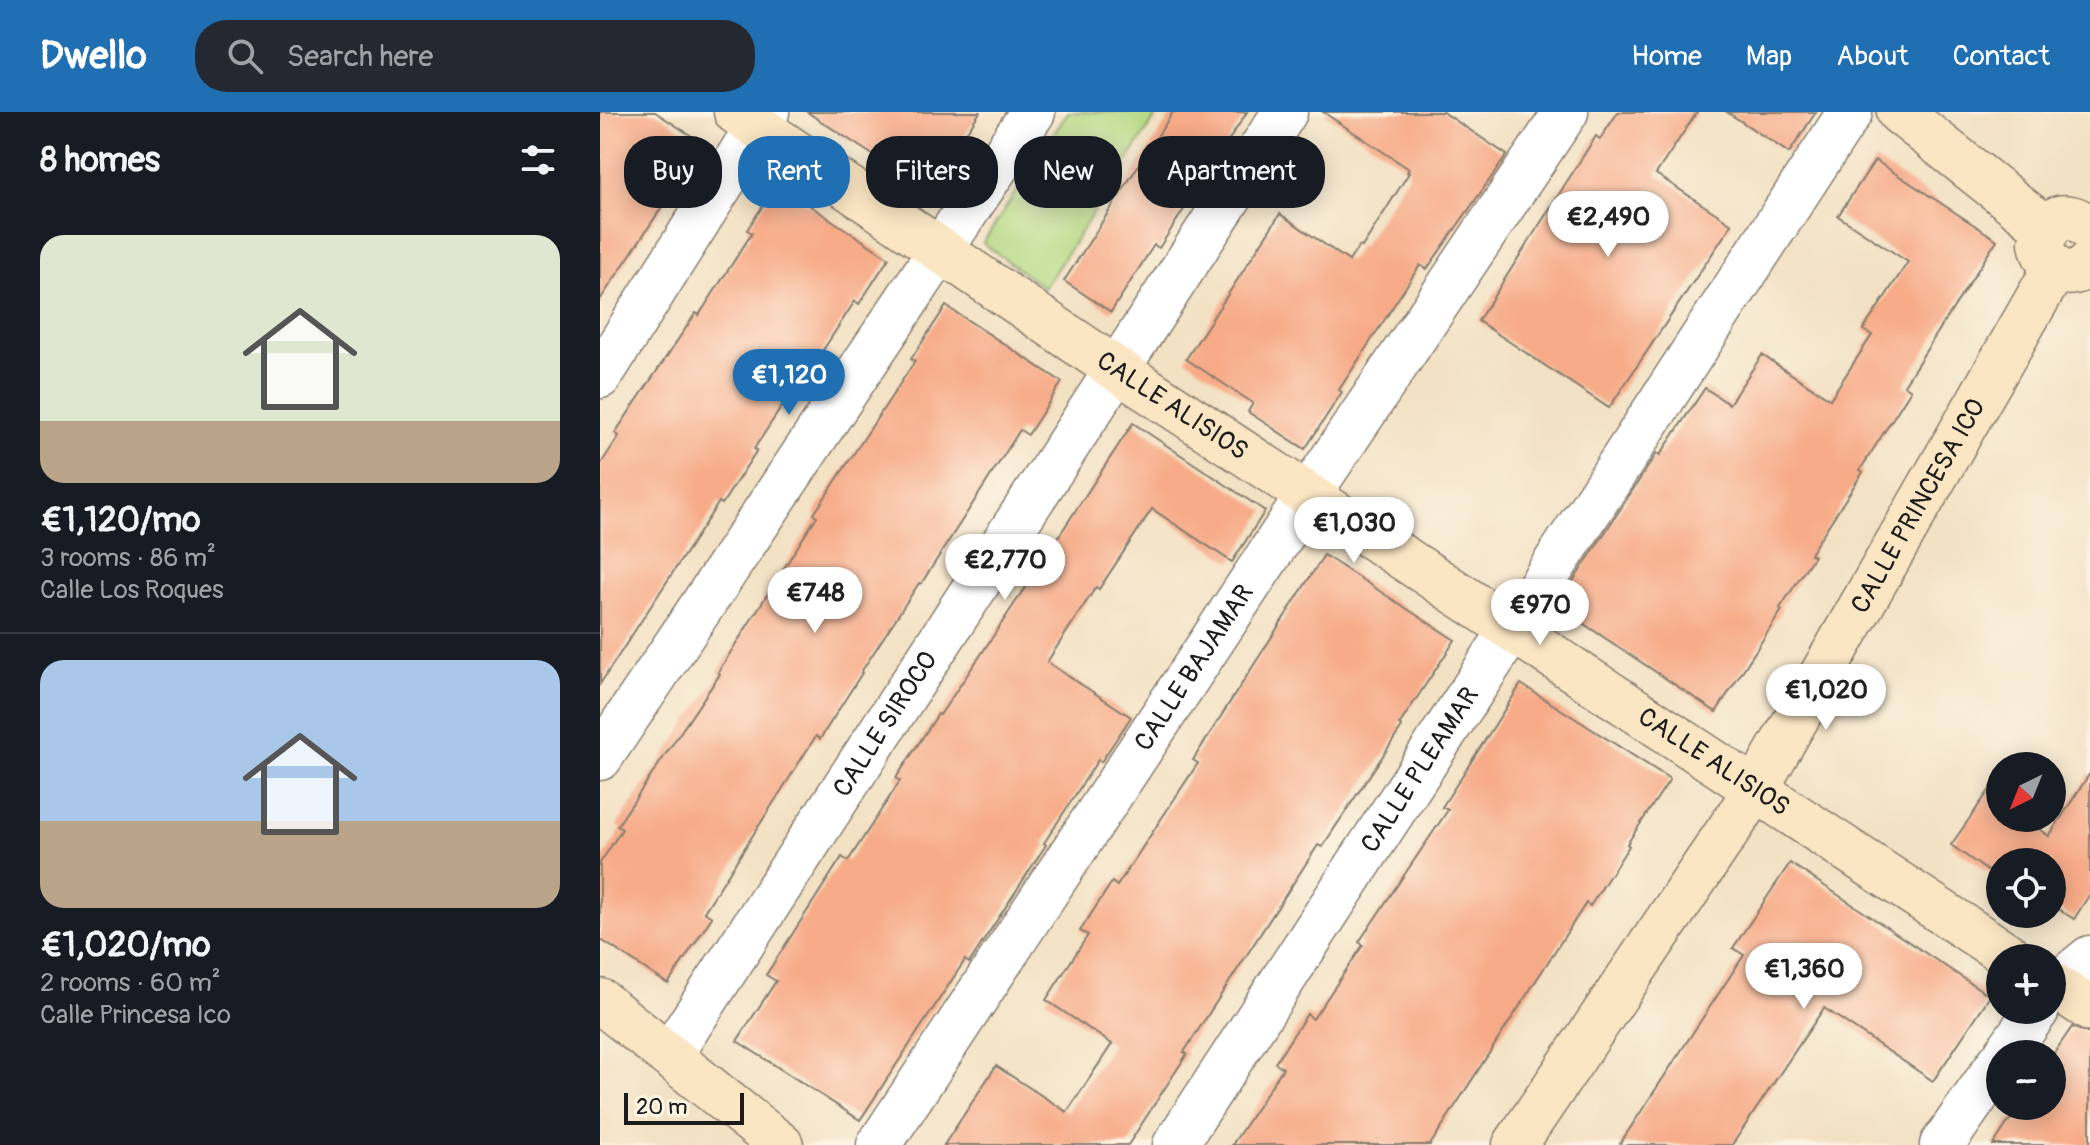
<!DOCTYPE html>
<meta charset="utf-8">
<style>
body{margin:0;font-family:Pangolin,sans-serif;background:#242831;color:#f1f3f6;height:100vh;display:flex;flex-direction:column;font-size:30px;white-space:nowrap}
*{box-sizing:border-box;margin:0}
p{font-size:26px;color:#9ea1a6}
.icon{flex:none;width:44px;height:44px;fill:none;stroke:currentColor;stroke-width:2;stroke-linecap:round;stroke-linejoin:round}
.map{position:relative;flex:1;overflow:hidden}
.sheet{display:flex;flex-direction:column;background:#171b24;width:600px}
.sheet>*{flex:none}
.hud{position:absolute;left:24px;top:24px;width:760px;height:72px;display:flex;gap:16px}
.needle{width:52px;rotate:223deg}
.tools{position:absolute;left:1386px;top:640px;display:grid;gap:16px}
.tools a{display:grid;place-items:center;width:80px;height:80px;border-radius:50%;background:#171b24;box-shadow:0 4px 20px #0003;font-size:40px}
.scale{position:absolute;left:24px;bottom:20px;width:120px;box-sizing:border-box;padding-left:8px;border:4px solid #1c1c1c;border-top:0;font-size:22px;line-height:28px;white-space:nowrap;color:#1c1c1c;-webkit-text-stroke:6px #fcf5e5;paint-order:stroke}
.price{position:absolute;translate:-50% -68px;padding:0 18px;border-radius:28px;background:#fff;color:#222;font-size:26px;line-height:52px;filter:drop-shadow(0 2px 4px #0008)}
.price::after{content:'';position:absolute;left:50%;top:48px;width:24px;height:18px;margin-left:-12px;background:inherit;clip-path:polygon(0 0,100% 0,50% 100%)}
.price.active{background:#1f6fb2;color:#fff}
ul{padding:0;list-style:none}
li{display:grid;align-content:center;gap:16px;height:424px;padding:0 40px}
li+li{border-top:2px solid #363941}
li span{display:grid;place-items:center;height:248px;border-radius:24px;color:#555}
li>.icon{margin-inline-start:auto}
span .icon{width:144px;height:144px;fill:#fffc;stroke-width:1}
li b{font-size:34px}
h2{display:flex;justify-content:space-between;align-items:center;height:96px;padding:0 40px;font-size:34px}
.pill{padding:0 28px;border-radius:32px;background:#171b24;box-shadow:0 4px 20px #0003;font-size:28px;line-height:72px}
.pill.active{background:#1f6fb2;color:#fff}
header{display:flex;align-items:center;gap:48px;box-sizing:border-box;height:112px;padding:0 40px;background:#1f6fb2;color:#fff}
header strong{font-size:38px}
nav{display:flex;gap:44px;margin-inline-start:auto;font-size:28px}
.search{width:560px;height:72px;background:#242831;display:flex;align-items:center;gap:20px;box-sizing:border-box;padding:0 28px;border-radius:32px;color:#9ea1a6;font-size:30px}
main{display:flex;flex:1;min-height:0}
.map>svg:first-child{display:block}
</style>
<header>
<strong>Dwello</strong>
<div class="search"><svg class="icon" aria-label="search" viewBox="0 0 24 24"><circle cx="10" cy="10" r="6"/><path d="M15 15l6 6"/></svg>Search here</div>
<nav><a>Home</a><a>Map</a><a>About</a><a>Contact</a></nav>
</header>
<main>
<section class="sheet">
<h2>8 homes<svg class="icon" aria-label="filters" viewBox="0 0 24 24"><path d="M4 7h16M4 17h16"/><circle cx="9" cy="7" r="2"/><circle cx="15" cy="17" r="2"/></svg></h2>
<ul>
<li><span style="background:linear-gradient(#dfe7d0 75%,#b9a48a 0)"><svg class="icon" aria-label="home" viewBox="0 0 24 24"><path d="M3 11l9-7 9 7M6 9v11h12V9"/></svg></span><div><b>€1,120/mo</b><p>3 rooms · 86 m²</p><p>Calle Los Roques</p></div></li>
<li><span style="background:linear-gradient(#a9c7e8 65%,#b9a48a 0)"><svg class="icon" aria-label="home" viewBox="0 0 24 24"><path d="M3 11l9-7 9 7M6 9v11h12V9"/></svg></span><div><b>€1,020/mo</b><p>2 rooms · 60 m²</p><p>Calle Princesa Ico</p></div></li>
</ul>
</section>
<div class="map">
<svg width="1490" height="1033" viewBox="0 0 1490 1033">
<rect width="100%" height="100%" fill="#fcf5e5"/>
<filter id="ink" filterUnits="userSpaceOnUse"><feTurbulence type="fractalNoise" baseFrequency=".0125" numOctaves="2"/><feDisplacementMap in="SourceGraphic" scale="16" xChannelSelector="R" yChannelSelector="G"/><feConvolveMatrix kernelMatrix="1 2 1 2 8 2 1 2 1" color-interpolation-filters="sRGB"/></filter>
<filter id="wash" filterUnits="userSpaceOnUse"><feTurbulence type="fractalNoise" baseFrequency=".006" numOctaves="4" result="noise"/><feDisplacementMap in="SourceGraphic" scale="32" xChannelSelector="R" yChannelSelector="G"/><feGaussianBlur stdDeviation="1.8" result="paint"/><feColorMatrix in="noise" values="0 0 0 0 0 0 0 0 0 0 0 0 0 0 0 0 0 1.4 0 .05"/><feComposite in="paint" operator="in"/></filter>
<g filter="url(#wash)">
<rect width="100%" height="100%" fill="#f3e1c3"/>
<path fill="#b4d982" stroke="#687a4f" stroke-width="2" d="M468,0H559L444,176L383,131Z"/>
<g id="blocks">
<g fill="#f7ab88">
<path d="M0,0H55L104,32L0,188Z"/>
<path d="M207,0H380L324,84L279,54L282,49Z"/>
<path d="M573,0H647L559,136L554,133L511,200L464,169Z"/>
<path d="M723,0H843L907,43L827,157L820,153L739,278L742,280L705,337L648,300L653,291L586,247L680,102L749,149L759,134L762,135L809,61L807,60L809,57Z"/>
<path d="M1018,0H1097L1056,62L1132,112L1009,296L878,209L996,24L1000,27Z"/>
<path d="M1127,0H1216L1189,41Z"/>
<path d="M1275,48L1397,128L1304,273L1311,278L1260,358L1263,360L1210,442L1214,444L1180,496L1182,498L1116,600L957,494L1057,341L1060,343L1105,276L1129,292L1162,243L1230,287L1272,223L1263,218L1308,150L1238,104Z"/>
<path d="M177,72L289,146L259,192L255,189L212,255L209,253L154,337L157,338L122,392L119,390L0,572V353L19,324L15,321L96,201L99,203L152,121L147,118Z"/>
<path d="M346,194L462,270L428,323L420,318L321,472L319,471L261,560L262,561L220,627L216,624L104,800L112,805L68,872L0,827V751L22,717L17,714L120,562L118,560L217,404L214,402L315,249L311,247Z"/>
<path d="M533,311L665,399L632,450L552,397L499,477L496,475L447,550L531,605L501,650L498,648L444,731L446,733L369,851L365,848L260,1008L137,929L176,869L166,863L242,745L248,749L300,669L296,666L338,602L340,603L386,535Z"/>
<path d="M724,443L855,528L799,613L802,615L722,735L718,733L584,940L587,942L528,1033H344L396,954L467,1000L512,932L446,888L488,823L480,819L512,770L517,774L598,651L593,648Z"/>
<path d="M921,572L1070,667L1027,732L1029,734L990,794L986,791L830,1033H632L683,956L675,951L707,902L713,907L763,833L759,830L848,698L842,695Z"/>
<path d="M1490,661V782L1474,807L1452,793V750H1400L1392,762L1351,733L1400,663V706H1424L1449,724Z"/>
<path d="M1190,751L1390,884L1333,969L1224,896L1132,1033H1019L1144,843L1133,836Z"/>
<path d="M1472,915L1490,922V1033H1393L1419,994H1452V944Z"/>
</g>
</g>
</g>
<g filter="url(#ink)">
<use href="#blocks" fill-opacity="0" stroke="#887e70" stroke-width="2"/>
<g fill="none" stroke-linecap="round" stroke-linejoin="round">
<g stroke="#887e70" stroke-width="47">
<g id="street">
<path d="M0,264L167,0"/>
<path d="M0,646L433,0"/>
<path d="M1452,877L1490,846"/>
<path d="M1406,942L1437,898"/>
<path id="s1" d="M69,944L685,0"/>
<path id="s2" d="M279,1033L709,382L966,0"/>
<path id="s3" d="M575,1033L1250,0"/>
<path d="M1342,1033L1400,950"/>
</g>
</g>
<g stroke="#887e70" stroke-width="47">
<g id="secondary">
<path id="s4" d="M136,0L516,257L1412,846"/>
<path d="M1299,0L1448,118"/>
<path d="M1490,117C1480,108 1463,99 1451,111C1447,116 1444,126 1441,131C1445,157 1470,172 1490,150"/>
<path d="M1452,872L1490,897"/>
<path d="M0,889L181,1033"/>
<path id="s5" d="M915,1033L1155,679L1455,156"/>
</g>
</g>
<use href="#street" stroke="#fff" stroke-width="44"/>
<use href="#secondary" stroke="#fbe6c3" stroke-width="44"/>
</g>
</g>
<g text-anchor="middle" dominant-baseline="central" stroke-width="6" stroke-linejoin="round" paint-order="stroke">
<g font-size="26" fill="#1c1c1c" stroke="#fcf5e5">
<text stroke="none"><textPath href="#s4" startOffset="526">CALLE ALISIOS</textPath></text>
<text stroke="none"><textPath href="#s5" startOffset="756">CALLE PRINCESA ICO</textPath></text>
<text stroke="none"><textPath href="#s2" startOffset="572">CALLE BAJAMAR</textPath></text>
<text stroke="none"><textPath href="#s1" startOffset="396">CALLE SIROCO</textPath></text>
<text stroke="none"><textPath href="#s4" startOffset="1174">CALLE ALISIOS</textPath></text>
<text stroke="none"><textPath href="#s3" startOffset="448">CALLE PLEAMAR</textPath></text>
</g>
</g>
</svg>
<div class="tools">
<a><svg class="needle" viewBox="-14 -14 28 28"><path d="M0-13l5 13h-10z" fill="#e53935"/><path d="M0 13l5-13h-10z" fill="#9ea1a6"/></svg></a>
<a><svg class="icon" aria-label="locate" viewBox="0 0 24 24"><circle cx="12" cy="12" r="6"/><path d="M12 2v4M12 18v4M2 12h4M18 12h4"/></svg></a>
<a>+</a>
<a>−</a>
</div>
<div class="scale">20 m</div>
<b class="price" style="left:1008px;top:147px">€2,490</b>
<b class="price active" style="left:189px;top:305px">€1,120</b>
<b class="price" style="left:754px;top:453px">€1,030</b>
<b class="price" style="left:405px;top:490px">€2,770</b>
<b class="price" style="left:215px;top:523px">€748</b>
<b class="price" style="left:940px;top:535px">€970</b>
<b class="price" style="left:1226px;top:620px">€1,020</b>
<b class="price" style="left:1204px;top:899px">€1,360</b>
<div class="hud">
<a class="pill">Buy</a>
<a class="pill active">Rent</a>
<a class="pill">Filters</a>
<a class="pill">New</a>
<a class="pill">Apartment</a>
</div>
</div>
</main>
